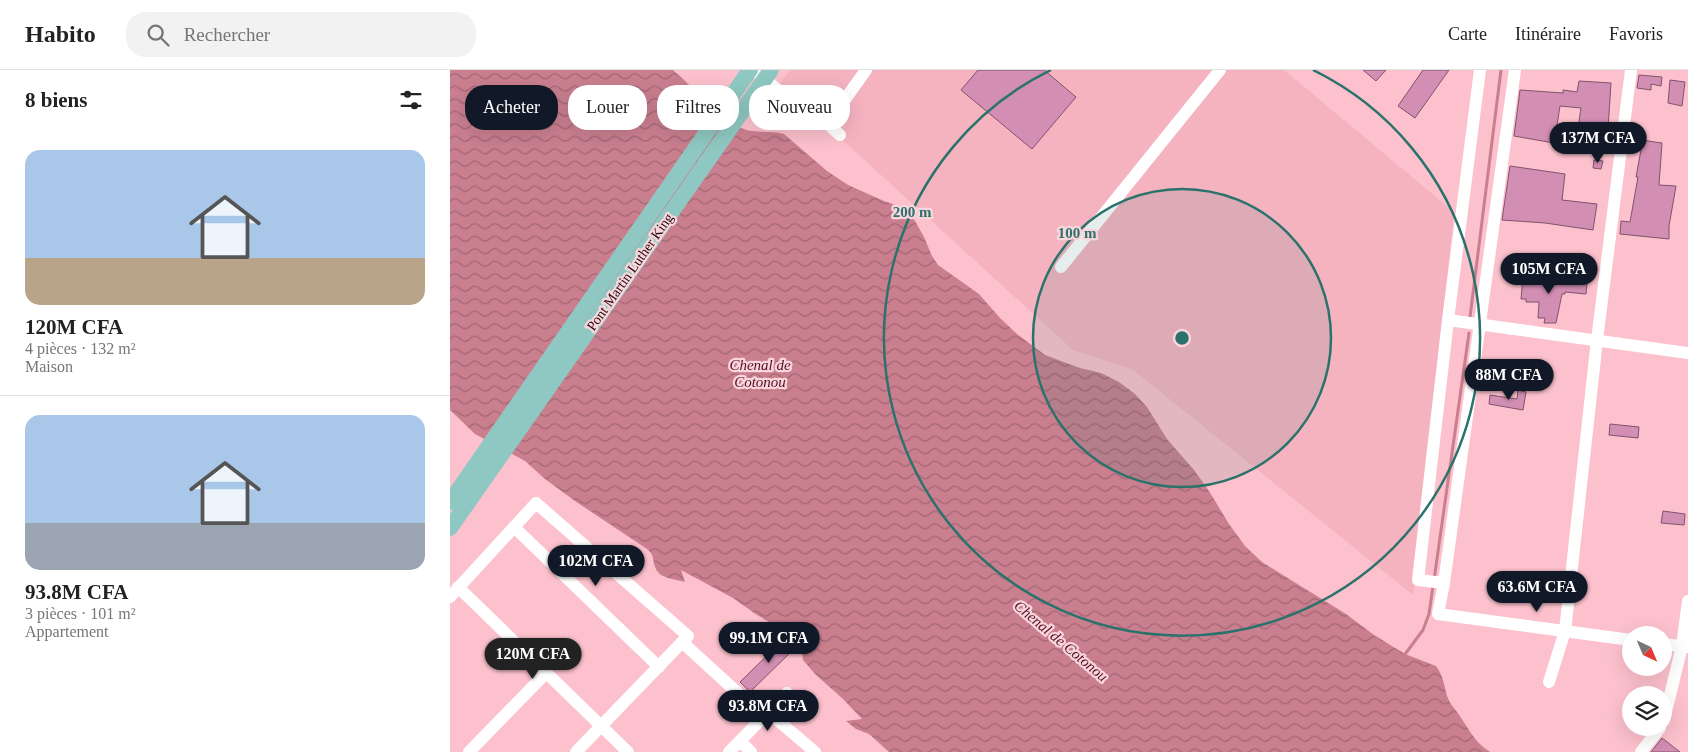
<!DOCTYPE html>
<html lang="fr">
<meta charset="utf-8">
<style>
body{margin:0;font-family:Georgia,serif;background:#f2f2f2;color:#222;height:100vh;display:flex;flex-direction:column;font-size:19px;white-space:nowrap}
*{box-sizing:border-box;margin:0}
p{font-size:16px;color:#767676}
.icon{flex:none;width:28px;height:28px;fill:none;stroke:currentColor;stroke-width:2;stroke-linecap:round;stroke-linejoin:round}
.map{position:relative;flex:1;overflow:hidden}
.drawer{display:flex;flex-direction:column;background:#fff;width:450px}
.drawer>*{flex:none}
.hud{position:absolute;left:15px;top:15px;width:475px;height:45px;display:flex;gap:10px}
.needle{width:32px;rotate:136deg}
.controls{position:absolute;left:1172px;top:556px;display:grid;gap:10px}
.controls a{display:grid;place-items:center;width:50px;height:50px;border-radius:50%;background:#fff;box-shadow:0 5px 20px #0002;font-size:25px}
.price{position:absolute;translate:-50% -42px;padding:0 11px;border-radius:18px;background:#111827;color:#fff;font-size:16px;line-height:32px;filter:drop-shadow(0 1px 2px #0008)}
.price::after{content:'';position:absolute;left:50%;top:30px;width:15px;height:11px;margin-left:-8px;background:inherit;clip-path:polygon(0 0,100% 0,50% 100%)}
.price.active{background:#222;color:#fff}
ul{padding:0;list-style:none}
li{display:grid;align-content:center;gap:10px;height:265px;padding:0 25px}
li+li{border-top:1px solid #e0e0e0}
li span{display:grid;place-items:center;height:155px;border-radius:15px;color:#555}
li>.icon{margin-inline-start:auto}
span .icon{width:90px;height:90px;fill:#fffc;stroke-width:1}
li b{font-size:21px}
h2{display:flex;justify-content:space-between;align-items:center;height:60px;padding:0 25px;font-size:21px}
.chip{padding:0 18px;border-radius:20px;background:#fff;box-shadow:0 5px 20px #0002;font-size:18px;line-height:45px}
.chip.active{background:#111827;color:#fff}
header{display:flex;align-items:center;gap:30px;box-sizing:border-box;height:70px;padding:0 25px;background:#fff;border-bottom:1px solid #e0e0e0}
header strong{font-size:24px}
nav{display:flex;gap:28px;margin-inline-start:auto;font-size:18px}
.search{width:350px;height:45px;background:#f2f2f2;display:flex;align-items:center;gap:12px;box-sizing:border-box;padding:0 18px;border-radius:20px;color:#767676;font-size:19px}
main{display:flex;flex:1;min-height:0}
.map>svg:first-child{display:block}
</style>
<header>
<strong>Habito</strong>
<div class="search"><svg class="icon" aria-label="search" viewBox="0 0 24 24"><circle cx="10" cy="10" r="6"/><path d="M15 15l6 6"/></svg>Rechercher</div>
<nav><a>Carte</a><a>Itinéraire</a><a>Favoris</a></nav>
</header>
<main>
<section class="drawer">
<h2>8 biens<svg class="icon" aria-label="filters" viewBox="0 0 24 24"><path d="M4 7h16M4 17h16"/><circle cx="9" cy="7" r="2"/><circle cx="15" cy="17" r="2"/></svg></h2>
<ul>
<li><span style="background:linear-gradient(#a9c7e8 70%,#b9a48a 0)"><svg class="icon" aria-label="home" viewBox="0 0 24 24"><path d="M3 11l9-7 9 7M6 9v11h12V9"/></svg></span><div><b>120M CFA</b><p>4 pièces · 132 m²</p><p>Maison</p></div></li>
<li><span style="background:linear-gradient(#a9c7e8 70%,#9aa5b1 0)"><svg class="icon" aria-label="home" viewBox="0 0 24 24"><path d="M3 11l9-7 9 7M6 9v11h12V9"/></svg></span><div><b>93.8M CFA</b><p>3 pièces · 101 m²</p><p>Appartement</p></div></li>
</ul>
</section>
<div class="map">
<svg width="1238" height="682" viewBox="0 0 1238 682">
<defs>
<pattern id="water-waves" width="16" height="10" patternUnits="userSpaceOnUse" patternTransform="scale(1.25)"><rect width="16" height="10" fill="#ca7f8f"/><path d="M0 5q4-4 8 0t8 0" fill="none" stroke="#a36673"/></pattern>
</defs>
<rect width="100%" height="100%" fill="#fcc1cc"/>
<path fill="#f5b3c0" d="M340,0H834L1004,142L963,525L682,299L623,280L330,13Z"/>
<path fill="url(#water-waves)" d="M0,0H223C242,16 270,48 291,58C304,64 320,60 334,64L377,101L398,115L434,131L454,138L465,151L474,167L482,186L488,195L529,224L550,248L567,264L595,285L630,298L651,303L669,312L685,324L697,337L717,369L744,400L759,421L779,454L795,476L812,492L896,544L924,565L955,584L986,596C993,605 994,615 997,626C999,632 1003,637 1007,642C1018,657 1024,672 1040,682H439L419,664L406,659L396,651L412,649L393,629L365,604L353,590L352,579L336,562L307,545L283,528L231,500L235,512C225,509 209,509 205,497C202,488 205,486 197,479L125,431L95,409L75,391L25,364L0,340Z"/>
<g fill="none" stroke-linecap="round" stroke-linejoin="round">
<g stroke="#ca7f8f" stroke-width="3">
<path d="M1020,247L1051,0"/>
<path d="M984,510L1019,263"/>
<path d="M953,587L973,560L979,544L983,516"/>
</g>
</g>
<g fill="#d28eb3" stroke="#80536c" fill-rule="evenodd">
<path d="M528,0H594L626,27L582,79L511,20Z"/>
<path d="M913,0H936L926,11Z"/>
<path d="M973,0H999L965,48L948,36Z"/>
<path d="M1189,5L1212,7L1211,16L1201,14V20L1187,18Z"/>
<path d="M1220,10L1235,12L1232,36L1218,33Z"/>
<path d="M1129,11L1161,13L1158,59H1153L1149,81L1064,66L1070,20L1113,23V20L1127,22ZM1110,36L1131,38L1127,65L1106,62Z"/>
<path d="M1185,58L1193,59L1191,70L1212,73L1209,115L1226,116L1219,156V169L1170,164L1171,151L1180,152L1188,107H1186L1191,80L1181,79Z"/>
<path d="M1144,90L1153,91L1151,99L1143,98Z"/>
<path d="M1060,96L1115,104L1112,130L1147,134L1143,160L1095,153L1052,150Z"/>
<path d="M1073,207L1137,214L1136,224L1115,222V224H1112L1106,253H1094L1095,248H1088L1089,232H1076V229H1071Z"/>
<path d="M1068,320L1076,322L1073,340L1039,334L1040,325L1067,329Z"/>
<path d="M1160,354L1189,357L1188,368L1159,365Z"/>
<path d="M1213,441L1235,444L1234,455L1211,453Z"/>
<path d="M338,565L348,575L300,622L290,612Z"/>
<path d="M1212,668L1230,682H1201Z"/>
</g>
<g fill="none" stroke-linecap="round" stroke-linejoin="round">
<g stroke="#fff" stroke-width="12">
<path d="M304,0L329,21L372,49L390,65"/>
<path d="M1030,0L998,250L968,510L994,513L1065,0"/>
<path d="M372,49L386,42L416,0"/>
<path d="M611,197L770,0"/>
<path d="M998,250L1238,283"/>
<path d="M64,457L209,597"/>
<path d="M994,513L988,544L1181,570"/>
<path d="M8,517L178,682"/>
<path d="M0,527L86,433L238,566L126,682"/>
<path d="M232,572L314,647"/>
<path d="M1214,574L1238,577"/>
<path d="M1099,612L1115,561L1147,270L1181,0"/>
<path d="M318,642L365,682"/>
<path d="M1214,650L1232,576L1238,531"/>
<path d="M290,671L301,682"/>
<path d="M19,682L96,603"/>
<path d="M279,682L337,623"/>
<path d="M1191,682L1210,658"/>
</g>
<g stroke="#8fc8c2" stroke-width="16">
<path d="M0,432L300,0"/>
<path d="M0,458L321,0"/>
</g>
</g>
<circle cx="732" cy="268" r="149" fill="#2a726b" fill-opacity=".12"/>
<g fill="none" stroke="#2a726b" stroke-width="2.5">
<circle cx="732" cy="268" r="149"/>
<path d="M863 0A298 298 0 1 1 601 0"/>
</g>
<g text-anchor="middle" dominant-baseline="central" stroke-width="4.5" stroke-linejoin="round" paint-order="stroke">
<g font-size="14" fill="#1f0b10" stroke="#fad6dc">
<text transform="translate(180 202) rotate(-55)">Pont Martin Luther King</text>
</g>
<g font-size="15" font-style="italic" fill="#520e25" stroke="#fad6dc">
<text x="310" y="295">Chenal de<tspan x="310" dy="17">Cotonou</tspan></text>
<text transform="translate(611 571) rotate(40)">Chenal de Cotonou</text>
</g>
</g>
<circle cx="732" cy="268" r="8" fill="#2a726b" stroke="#fad6dc" stroke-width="2.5"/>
<g font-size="15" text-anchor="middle" font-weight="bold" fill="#2a726b" stroke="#fad6dc" stroke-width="4.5" stroke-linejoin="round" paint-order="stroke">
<text x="462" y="147">200 m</text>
<text x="627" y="168">100 m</text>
</g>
</svg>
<div class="controls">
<a><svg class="needle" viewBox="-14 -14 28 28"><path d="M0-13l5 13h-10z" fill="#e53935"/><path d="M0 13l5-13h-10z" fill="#767676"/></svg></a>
<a><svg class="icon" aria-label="layers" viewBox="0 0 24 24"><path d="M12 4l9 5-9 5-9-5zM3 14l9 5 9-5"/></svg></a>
</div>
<b class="price" style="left:1148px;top:94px">137M CFA</b>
<b class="price" style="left:1099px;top:225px">105M CFA</b>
<b class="price" style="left:1059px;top:331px">88M CFA</b>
<b class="price" style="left:146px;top:517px">102M CFA</b>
<b class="price" style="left:1087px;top:543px">63.6M CFA</b>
<b class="price" style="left:319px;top:594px">99.1M CFA</b>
<b class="price active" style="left:83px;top:610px">120M CFA</b>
<b class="price" style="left:318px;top:662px">93.8M CFA</b>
<div class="hud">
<a class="chip active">Acheter</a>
<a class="chip">Louer</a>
<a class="chip">Filtres</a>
<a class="chip">Nouveau</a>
</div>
</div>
</main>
